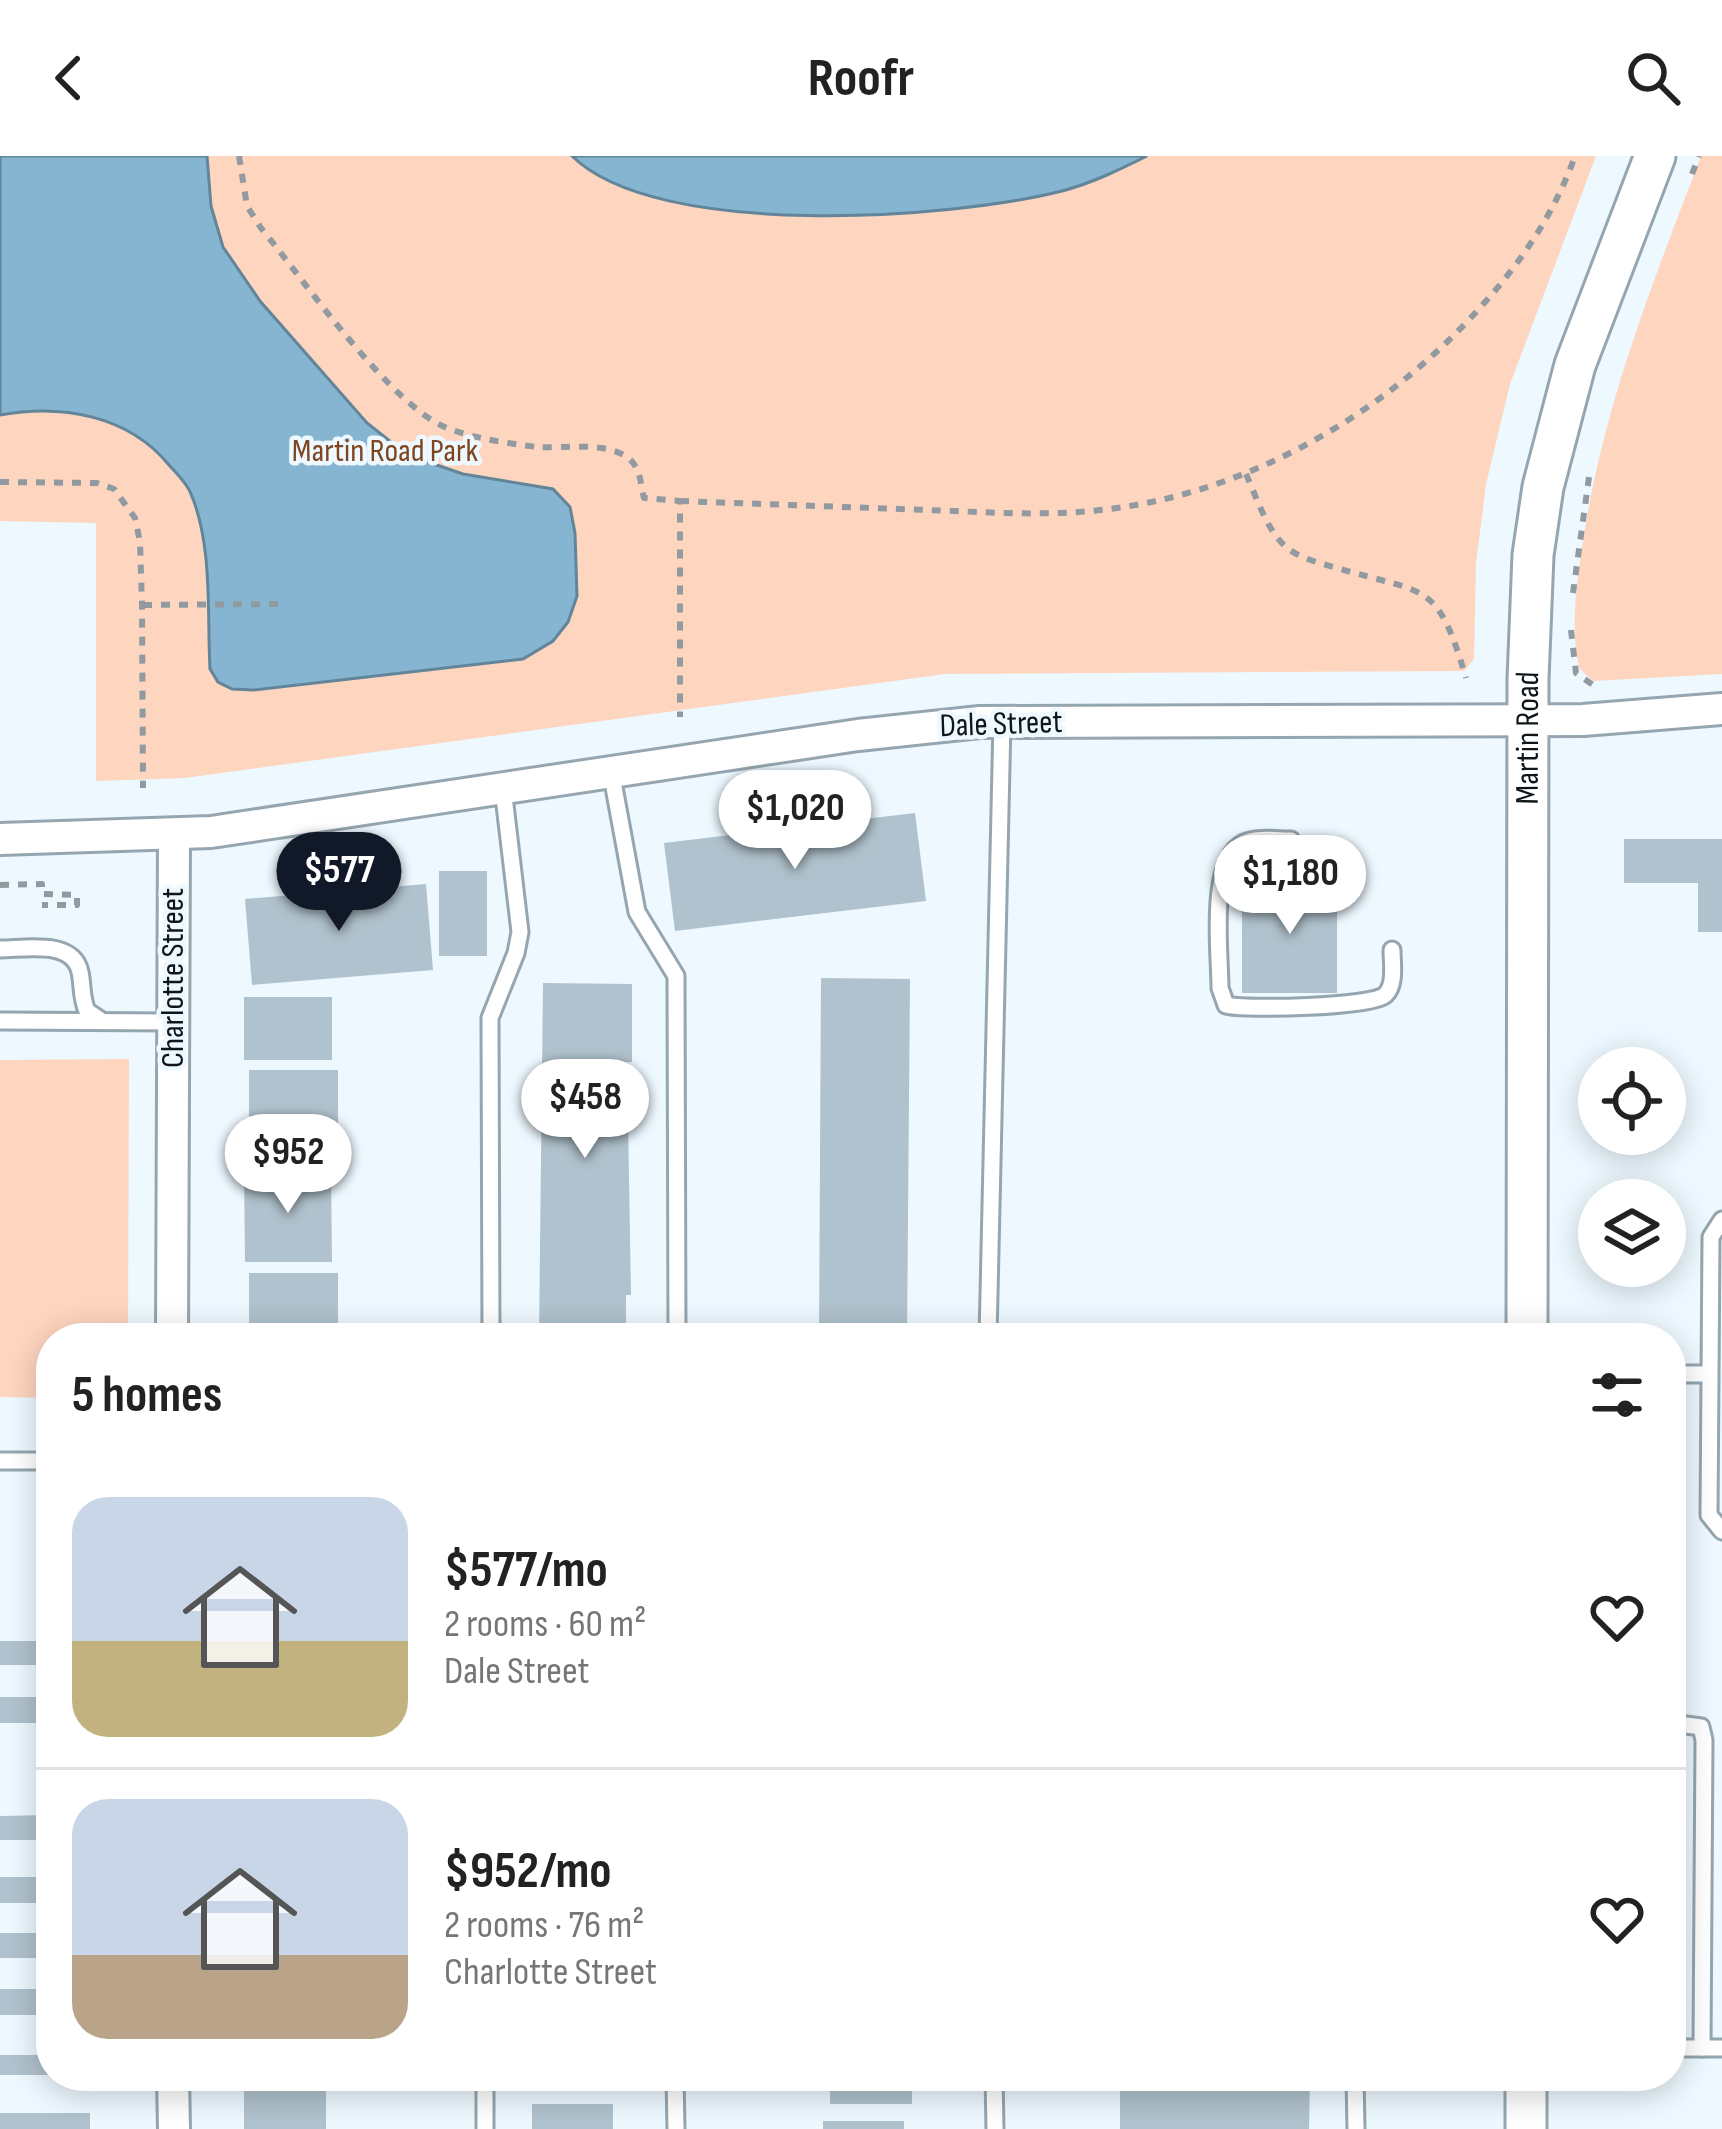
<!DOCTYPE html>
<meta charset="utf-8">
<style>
body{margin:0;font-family:"Sofia Sans Condensed",sans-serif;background:#f2f2f2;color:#222;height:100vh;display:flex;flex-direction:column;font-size:45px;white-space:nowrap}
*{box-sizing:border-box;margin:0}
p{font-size:39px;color:#767676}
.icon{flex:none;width:66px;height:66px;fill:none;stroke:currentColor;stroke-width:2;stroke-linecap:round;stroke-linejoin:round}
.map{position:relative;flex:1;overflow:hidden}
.sheet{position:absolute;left:36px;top:1167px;width:1650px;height:768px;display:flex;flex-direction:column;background:#fff;border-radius:48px;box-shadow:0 6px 30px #0003}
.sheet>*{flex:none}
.fabs{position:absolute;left:1578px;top:891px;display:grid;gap:24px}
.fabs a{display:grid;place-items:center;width:108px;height:108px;border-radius:50%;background:#fff;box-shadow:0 6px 30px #0003;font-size:60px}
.price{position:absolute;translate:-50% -102px;padding:0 27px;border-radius:42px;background:#fff;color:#222;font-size:39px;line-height:78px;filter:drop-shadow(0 3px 6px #0008)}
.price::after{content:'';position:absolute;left:50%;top:72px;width:36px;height:27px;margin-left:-18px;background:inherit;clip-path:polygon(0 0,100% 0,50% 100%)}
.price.active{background:#111827;color:#fff}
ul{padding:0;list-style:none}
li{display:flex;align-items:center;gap:36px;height:300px;padding:0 36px}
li+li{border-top:3px solid #e0e0e0}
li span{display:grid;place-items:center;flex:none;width:336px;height:240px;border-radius:36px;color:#555}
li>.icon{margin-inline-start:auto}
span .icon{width:144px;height:144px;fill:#fffc;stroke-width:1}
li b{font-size:51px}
h2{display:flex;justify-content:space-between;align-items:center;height:144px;padding:0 36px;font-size:51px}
header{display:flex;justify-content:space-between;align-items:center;height:156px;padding:0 36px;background:#fff;font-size:54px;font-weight:700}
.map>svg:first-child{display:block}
</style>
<header><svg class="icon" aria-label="back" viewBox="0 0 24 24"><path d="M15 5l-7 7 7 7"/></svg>Roofr<svg class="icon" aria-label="search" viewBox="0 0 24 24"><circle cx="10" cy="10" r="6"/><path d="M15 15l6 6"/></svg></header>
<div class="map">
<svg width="1722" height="1973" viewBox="0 0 1722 1973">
<rect width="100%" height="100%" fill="#edf8ff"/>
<g fill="#fed5bf">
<path d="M0,0H1596L1510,228L1486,328L1476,408L1474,503L1464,515L945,518L185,622L96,625V367L0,365Z"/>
<path d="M1701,0H1722V518L1593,525L1579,512C1570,471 1577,426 1583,385C1604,248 1652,129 1701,0Z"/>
<path d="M129,903L128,1182H51V1242L0,1241V904Z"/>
</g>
<g fill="#86b5d1" stroke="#62859a" stroke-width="3">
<path d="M0,0H207L211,50L223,91L260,145L367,267L391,286L425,305L463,318L553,333L570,351L575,377L577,440L568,466L553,485L523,503L253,534L232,533L218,526L210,513C207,458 213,390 191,338C187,327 177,318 169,309C128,259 62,248 0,259Z"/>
<path d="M572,0H1147C1119,14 1092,27 1062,35C951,63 657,84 572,0Z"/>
</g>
<g fill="#b0c2cd">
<path d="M915,657L926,745L675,775L664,687Z"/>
<path d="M1624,683H1722V776H1698V727H1624Z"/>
<rect x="439" y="715" width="48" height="85"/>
<rect x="1242" y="725" width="95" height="112"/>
<path d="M426,728L433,814L252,829L245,743Z"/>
<path d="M821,822L910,823L907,1182H819Z"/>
<path d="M543,827L632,828V906H627L631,1139H626V1182H539Z"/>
<rect x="244" y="841" width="88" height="63"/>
<rect x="249" y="914" width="89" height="91"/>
<path d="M244,1015H331L332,1106H245Z"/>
<rect x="249" y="1117" width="89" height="65"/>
<rect x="0" y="1485" width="51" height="24"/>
<rect x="0" y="1541" width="51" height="26"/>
<path d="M51,1659V1684H0V1660Z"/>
<rect x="0" y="1721" width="51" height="26"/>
<rect x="0" y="1777" width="51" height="25"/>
<rect x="0" y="1833" width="51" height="26"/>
<rect x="0" y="1899" width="51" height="20"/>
<rect x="537" y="1920" width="83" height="10"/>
<rect x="830" y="1920" width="82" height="28"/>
<path d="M1120,1920H1310L1309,1973H1120Z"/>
<rect x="244" y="1935" width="82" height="38"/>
<rect x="532" y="1948" width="81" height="25"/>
<rect x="0" y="1957" width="90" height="16"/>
<rect x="823" y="1965" width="81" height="8"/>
</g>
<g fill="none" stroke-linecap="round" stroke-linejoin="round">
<g stroke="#95a6b0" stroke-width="21">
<g id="service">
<path d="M611,615L637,756L676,820L677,1182"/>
<path d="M1291,684C1277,684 1257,681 1244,687C1208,705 1220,796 1220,832L1226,849C1245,854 1372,851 1385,839C1396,829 1392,808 1392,794"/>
<path d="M0,793C25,793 73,783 80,816C83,830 81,842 87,855L99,863"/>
<path d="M0,865L173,866"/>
<path d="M1722,1064L1711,1081L1709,1359L1722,1375"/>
<path d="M491,1182L490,862L516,797L520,776L503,632"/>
<path d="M988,1182L1002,566"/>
<path d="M1671,1218H1709"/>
<path d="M0,1305H51"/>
<path d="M1671,1567L1701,1571L1704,1584L1702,1892"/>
<path d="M1671,1892H1722"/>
<path d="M485,1920V1973"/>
<path d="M675,1920L676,1973"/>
<path d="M994,1920L995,1973"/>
<path d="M1355,1920L1356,1973"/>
</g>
</g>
<g stroke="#95a6b0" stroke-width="36">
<g id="minor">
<path d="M0,683L211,676L858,579L980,566L1583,564L1722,553"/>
<path d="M172,1182L174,679"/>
<path d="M173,1920L174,1973"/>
</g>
</g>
<g stroke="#95a6b0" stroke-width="45">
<g id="tertiary">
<path id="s1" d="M1527,1182L1528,523L1533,399L1543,331L1575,209L1655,0"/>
<path d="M1526,1973V1920"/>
</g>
</g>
<g stroke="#919aa0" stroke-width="6" stroke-dasharray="9 9" stroke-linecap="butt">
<path d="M239,0L247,50L261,72C303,123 391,250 447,272C476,283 507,287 537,291C565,293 603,285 627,301C641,311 640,327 644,342L680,345V561"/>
<path d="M1692,18L1699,0"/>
<path d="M1246,318C1257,342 1266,373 1286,391C1301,403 1320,407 1337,412C1428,439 1437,424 1466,522"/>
<path d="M0,326L97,327L114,333L135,362L140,386L142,449L143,632"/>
<path d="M680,345C763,348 845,351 927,354C987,356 1049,361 1109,353C1234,338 1357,273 1447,186C1502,132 1549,73 1575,0"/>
<path d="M1573,437L1590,314"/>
<path d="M143,449L278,448"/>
<path d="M1571,474L1576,517L1593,529"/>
<path d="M0,729L42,728V738L77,739V749H42"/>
</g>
<use href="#service" stroke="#fff" stroke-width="15"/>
<use href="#minor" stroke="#fff" stroke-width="30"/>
<use href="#tertiary" stroke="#fff" stroke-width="39"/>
</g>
<g text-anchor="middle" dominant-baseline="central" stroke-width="9" stroke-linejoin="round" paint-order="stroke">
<g font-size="33" fill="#7f4520" stroke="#edf8ff">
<text x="385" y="295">Martin Road Park</text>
</g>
<g font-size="33" fill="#0f1519" stroke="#edf8ff">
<text transform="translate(1001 568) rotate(-2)">Dale Street</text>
<text stroke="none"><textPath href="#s1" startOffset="600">Martin Road</textPath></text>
<text transform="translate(173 822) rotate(-90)">Charlotte Street</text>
</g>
</g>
</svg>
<div class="fabs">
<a><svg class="icon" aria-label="locate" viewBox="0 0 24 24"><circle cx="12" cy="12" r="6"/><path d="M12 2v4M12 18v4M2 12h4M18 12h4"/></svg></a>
<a><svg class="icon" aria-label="layers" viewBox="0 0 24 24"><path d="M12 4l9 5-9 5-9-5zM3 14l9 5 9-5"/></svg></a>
</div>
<b class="price" style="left:795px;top:716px">$1,020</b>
<b class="price active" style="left:339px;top:778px">$577</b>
<b class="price" style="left:1290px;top:781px">$1,180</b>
<b class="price" style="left:585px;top:1005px">$458</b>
<b class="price" style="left:288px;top:1060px">$952</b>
<section class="sheet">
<h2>5 homes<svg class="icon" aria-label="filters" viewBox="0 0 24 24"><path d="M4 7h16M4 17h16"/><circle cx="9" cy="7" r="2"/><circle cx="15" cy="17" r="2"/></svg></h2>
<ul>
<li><span style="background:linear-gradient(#c9d6e8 60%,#c2b280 0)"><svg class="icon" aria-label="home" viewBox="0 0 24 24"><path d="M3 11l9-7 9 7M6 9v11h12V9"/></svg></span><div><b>$577/mo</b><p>2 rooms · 60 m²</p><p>Dale Street</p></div><svg class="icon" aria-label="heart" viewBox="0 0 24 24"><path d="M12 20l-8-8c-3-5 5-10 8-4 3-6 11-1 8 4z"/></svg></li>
<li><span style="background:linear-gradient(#c9d6e8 65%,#b9a48a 0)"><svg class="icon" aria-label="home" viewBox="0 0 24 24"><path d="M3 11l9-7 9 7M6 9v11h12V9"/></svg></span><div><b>$952/mo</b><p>2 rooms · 76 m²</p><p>Charlotte Street</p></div><svg class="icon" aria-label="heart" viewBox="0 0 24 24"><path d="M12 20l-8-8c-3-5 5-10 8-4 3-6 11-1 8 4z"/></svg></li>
</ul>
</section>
</div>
